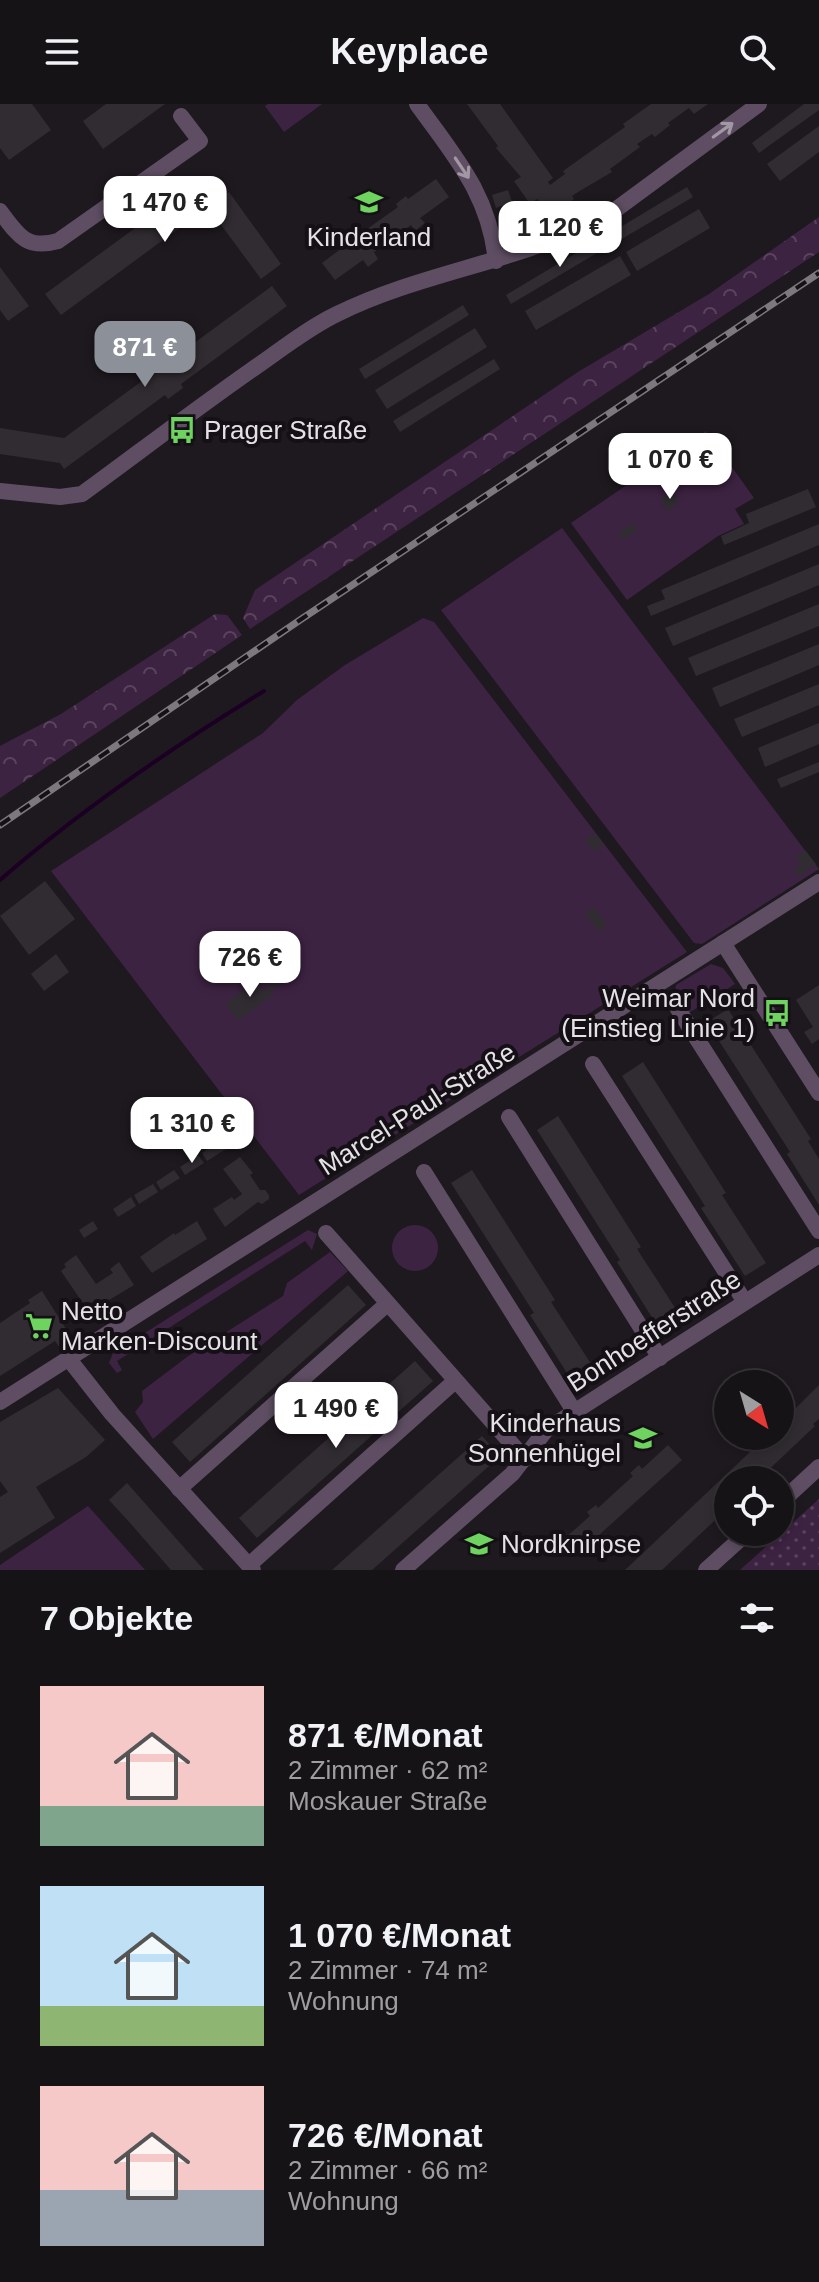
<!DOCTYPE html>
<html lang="de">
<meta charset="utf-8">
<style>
body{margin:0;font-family:Helvetica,sans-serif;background:#232024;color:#f1f3f6;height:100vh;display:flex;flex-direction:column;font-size:30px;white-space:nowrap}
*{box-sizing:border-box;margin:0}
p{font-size:26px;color:#9e9ea1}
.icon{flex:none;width:44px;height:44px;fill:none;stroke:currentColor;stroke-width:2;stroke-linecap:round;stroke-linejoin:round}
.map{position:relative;height:1466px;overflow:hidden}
.sheet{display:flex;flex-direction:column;background:#161317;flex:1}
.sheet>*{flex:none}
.needle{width:52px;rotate:143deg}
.buttons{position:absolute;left:714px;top:1266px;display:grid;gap:16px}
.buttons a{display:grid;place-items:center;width:80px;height:80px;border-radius:50%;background:#161317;box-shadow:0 4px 12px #0003,0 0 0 2px #353236;font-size:40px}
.price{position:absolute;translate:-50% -68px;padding:0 18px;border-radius:16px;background:#fff;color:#222;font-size:26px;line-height:52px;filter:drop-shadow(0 2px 4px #0008)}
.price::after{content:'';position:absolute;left:50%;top:48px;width:24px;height:18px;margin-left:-12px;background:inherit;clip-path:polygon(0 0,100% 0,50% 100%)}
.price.current{background:#8c9099;color:#fff}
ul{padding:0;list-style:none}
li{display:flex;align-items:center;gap:24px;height:200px;padding:0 40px}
li span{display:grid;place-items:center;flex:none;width:224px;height:160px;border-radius:0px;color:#555}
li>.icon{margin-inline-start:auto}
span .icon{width:96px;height:96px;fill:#fffc;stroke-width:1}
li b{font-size:34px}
h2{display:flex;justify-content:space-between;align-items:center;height:96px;padding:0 40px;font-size:34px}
header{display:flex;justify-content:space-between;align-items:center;height:104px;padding:0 40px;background:#161317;font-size:36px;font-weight:800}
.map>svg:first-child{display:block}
</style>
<header><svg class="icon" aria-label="menu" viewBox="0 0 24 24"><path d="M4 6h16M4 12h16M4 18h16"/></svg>Keyplace<svg class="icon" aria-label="search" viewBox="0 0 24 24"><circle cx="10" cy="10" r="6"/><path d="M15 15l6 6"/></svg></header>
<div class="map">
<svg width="819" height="1466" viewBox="0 0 819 1466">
<defs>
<pattern id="forest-crowns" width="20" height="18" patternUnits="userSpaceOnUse" patternTransform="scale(2)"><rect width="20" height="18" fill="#3d2342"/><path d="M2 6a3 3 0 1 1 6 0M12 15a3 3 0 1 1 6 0" fill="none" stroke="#59435d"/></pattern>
<pattern id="park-dots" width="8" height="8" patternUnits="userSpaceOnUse" patternTransform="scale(2)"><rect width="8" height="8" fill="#3d2342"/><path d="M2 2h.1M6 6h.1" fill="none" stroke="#59435d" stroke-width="1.8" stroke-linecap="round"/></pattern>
</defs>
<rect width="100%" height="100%" fill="#1e191f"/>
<g fill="#3d2342">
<path d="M268,0H322L284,28L265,2Z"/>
<path d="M706,327L754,394L735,405L744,420L718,432L627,496L571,419Z"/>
<path d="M562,424L819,765L702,840L694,839L441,506Z"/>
<path d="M423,514L434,518L687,848L299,1091L51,767L263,629L297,596L345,561Z"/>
<path d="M711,860L723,864L735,880L687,910L675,890L676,881Z"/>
<circle cx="415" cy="1144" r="23"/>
<path d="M308,1126L317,1130L312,1146L305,1137L117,1257L122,1266L117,1269L109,1259L113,1249Z"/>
<path d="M330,1148L348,1167L153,1335L135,1308L143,1298L142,1287L187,1253L283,1192L287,1179Z"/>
<path d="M88,1402L145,1466H0V1461Z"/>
</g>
<g fill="url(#forest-crowns)">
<path d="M819,113V148L250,525L243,514L255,486L578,268L709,190Z"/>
<path d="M215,510L227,511L242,531L0,694V642L61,610Z"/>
</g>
<path fill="url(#park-dots)" d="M819,1395V1466H740Z"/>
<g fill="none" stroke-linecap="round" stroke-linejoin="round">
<path stroke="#1c0023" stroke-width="4" d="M0,776C83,704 171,644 264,587"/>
</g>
<g fill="#312c32">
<path d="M0,0H32L51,26L9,56L0,44Z"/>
<path d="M106,0H165L103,45L83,17Z"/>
<path d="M467,0H500L553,74L548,78L550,81L565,70L563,67L625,23L623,20L651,0H708L694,10L689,4L668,19L670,21L655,33L652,30L637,40L640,43L610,65L612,68L578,88L572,92L574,95L561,106L558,103L545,112L538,103L542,100L537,95L530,100L514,77L521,73L496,44L498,42Z"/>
<path d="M804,0H819V6L759,49L752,39Z"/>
<path d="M819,22V48L780,77L767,60Z"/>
<path d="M436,75L449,93L420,114L425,119L415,127L411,121L374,148L378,155L368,163L363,156L335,176L322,159L350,138L347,135L358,127L360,130L398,103L396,100L406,92L408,95Z"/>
<path d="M198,78L214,99L229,88L281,160L261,175L208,103L61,211L45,190Z"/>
<path d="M687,83L693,93L620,136L614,127Z"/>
<path d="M508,86L512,98L496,104L492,91Z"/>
<path d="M699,105L710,124L637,167L626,148Z"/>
<path d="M608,130L614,139L511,200L506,191Z"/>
<path d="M620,152L631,171L536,226L525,207Z"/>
<path d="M0,163L29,202L8,217L0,206Z"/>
<path d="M272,182L287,202L181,280L183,284L168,295L165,291L64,365L60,359L0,350V324L64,334Z"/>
<path d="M463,201L469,211L365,275L359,265Z"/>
<path d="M475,224L487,243L387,305L375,286Z"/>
<path d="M494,255L500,265L400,328L393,317Z"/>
<path d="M808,385L816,403L724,441L721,432L749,419L746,410Z"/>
<path d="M672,387L679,397L668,408L660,396Z"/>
<path d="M632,419L638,426L623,436L618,429Z"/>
<path d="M819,420V441L651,512L647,502L665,495L661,486Z"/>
<path d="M819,460V481L673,542L665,524Z"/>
<path d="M819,500V522L696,572L688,554Z"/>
<path d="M819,540V561L720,603L712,584Z"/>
<path d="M819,580V601L742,633L734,615Z"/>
<path d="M819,619V640L765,663L758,644Z"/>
<path d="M819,658V668L781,684L777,675Z"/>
<path d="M593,729L604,740L594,747L585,736Z"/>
<path d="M805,746L816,760L799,773L794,766L801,760L796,753Z"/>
<path d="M45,777L75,815L29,851L0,812Z"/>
<path d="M594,803L607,820L598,827L585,810Z"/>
<path d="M56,850L69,868L44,887L31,870Z"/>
<path d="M277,875L280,880L271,887L274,891L238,917L225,899L256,876L263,886Z"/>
<path d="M819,881V935L812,940L804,928L813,923L796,896Z"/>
<path d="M728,905L811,1035L808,1037L819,1055V1101L787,1050L790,1048L707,918Z"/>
<path d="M643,958L726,1089L722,1091L766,1159L745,1172L701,1104L705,1102L622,972Z"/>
<path d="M558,1012L641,1143L637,1145L681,1213L660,1226L617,1158L620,1156L537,1026Z"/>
<path d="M221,1037L226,1045L207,1057L202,1049Z"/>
<path d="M198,1051L204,1059L185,1071L180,1063Z"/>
<path d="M240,1053L253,1069L250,1071L260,1086H265L269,1091V1095L262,1100L258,1098L225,1123L213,1105L232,1093L234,1096L242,1090L223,1065Z"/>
<path d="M174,1066L180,1074L161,1086L156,1078Z"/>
<path d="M472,1066L555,1196L551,1198L595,1266L574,1280L530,1211L534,1209L451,1079Z"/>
<path d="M153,1080L158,1088L139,1100L134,1091Z"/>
<path d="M131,1093L136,1102L118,1113L113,1105Z"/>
<path d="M93,1117L98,1125L84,1134L79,1126Z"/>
<path d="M197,1117L207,1135L152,1169L140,1153L174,1129L175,1131Z"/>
<path d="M76,1151L96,1180L113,1169L110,1165L119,1158L134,1181L89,1208L61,1167L66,1163L64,1160Z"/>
<path d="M348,1181L366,1201L190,1358L172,1338Z"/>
<path d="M42,1187L73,1236L60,1244L55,1237L0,1272V1219L30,1199L28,1196Z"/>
<path d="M415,1257L433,1277L257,1434L239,1414Z"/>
<path d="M819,1281V1315L813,1320L815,1322L760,1374L728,1376V1404L662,1466H625L767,1332H780V1320Z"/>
<path d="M58,1284L105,1336L86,1353L36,1383L55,1414L0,1449V1393L8,1388L0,1377V1318Z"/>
<path d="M482,1332L500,1352L489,1362L372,1466H332Z"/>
<path d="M668,1341L682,1356L578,1450L564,1435L590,1412L587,1408L596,1401L598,1404L633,1372L630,1369L639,1361L642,1365Z"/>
<path d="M127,1379L204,1466H171L131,1420L109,1396Z"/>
</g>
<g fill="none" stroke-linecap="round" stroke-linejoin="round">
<g stroke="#5f4e63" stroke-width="16">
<path d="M417,0C455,53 489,90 496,157"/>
<path d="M0,107C18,131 26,146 58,137L200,37L181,12"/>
<path d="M0,387L60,393L82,390C138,349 193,307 250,267C278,248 306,225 337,210C424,167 521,158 607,112L759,0"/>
<path d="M723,839L819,989"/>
<path d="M678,905L819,1127"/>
<path d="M593,960L745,1198"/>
<path d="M509,1013L660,1254"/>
<path d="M424,1068L574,1307"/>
<path d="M326,1129L525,1355"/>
<path d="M68,1254L112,1310L253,1466"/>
<path d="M0,1298L819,778"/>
<path d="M179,1385L387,1200"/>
<path d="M780,1399L819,1363"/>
<path d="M249,1461L455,1277"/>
<path d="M403,1466L512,1370L546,1326L819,1151"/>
<path d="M706,1466L748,1428"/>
</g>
<g stroke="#7d787e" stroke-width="7">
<path id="rail" d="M0,721L300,516L819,169"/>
</g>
<use href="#rail" stroke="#151016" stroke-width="4" stroke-dasharray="12" stroke-linecap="butt"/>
</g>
<defs><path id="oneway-shaft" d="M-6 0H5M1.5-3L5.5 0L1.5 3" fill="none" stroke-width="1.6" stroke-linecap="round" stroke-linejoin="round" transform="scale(2)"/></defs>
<g stroke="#a298a4">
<use href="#oneway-shaft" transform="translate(723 26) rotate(-36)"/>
<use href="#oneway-shaft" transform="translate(462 64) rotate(56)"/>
</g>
<defs>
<g id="school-bare" transform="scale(2.16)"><path d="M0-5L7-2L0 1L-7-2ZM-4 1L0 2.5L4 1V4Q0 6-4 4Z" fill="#6fd35f" stroke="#151016" stroke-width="2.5" paint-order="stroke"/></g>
<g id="bus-bare" transform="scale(2.16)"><path d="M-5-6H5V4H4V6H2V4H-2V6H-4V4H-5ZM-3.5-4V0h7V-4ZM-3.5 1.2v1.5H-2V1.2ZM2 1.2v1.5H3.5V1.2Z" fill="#6fd35f" stroke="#151016" stroke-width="2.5" paint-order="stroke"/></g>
<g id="supermarket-bare" transform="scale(2.16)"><path d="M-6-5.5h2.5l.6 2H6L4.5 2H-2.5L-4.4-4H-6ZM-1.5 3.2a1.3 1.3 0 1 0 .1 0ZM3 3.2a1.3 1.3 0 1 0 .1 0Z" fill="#6fd35f" stroke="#151016" stroke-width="2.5" paint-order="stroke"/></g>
</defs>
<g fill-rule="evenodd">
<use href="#school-bare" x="369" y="98"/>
<use href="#bus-bare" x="182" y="326"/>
<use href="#bus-bare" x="777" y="909"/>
<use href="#supermarket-bare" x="39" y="1222"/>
<use href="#school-bare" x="643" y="1334"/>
<use href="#school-bare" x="479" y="1440"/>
</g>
<g text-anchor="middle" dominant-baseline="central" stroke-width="8" stroke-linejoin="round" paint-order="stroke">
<g font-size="26" fill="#e5e2e6" stroke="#151016" text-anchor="start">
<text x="369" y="133" text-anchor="middle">Kinderland</text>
<text x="204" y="326">Prager Straße</text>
<text x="755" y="894" text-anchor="end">Weimar Nord<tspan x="755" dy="30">(Einstieg Linie 1)</tspan></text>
<text x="61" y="1207">Netto<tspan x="61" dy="30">Marken-Discount</tspan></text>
<text x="621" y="1319" text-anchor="end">Kinderhaus<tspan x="621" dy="30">Sonnenhügel</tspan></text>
<text x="501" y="1440">Nordknirpse</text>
</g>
<g font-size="26" fill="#e5e2e6" stroke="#151016">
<text transform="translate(417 1005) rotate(-32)">Marcel-Paul-Straße</text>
<text transform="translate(654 1227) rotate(-33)">Bonhoefferstraße</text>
</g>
</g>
</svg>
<div class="buttons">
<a><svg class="needle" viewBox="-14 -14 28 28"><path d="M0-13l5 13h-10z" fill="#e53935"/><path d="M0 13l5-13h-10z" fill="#9e9ea1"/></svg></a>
<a><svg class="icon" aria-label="locate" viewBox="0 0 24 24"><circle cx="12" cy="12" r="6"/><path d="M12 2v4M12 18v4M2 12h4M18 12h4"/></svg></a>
</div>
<b class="price" style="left:165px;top:140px">1 470 €</b>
<b class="price" style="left:560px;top:165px">1 120 €</b>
<b class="price current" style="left:145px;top:285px">871 €</b>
<b class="price" style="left:670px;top:397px">1 070 €</b>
<b class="price" style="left:250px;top:895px">726 €</b>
<b class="price" style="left:192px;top:1061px">1 310 €</b>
<b class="price" style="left:336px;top:1346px">1 490 €</b>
</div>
<section class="sheet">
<h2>7 Objekte<svg class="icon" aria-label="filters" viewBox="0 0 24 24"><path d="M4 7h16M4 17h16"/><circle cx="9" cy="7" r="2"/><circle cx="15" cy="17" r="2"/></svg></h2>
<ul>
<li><span style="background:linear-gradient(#f6c9c9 75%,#7fa58c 0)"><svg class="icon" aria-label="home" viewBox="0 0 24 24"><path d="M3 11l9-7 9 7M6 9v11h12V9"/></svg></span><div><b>871 €/Monat</b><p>2 Zimmer · 62 m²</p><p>Moskauer Straße</p></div></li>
<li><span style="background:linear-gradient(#bfe0f5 75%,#8fb573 0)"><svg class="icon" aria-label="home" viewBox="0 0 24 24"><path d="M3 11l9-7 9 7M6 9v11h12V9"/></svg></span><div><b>1 070 €/Monat</b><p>2 Zimmer · 74 m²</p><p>Wohnung</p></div></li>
<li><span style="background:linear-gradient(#f6c9c9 65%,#9aa5b1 0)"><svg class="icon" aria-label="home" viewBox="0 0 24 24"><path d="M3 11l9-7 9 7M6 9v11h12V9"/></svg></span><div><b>726 €/Monat</b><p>2 Zimmer · 66 m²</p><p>Wohnung</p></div></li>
</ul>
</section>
